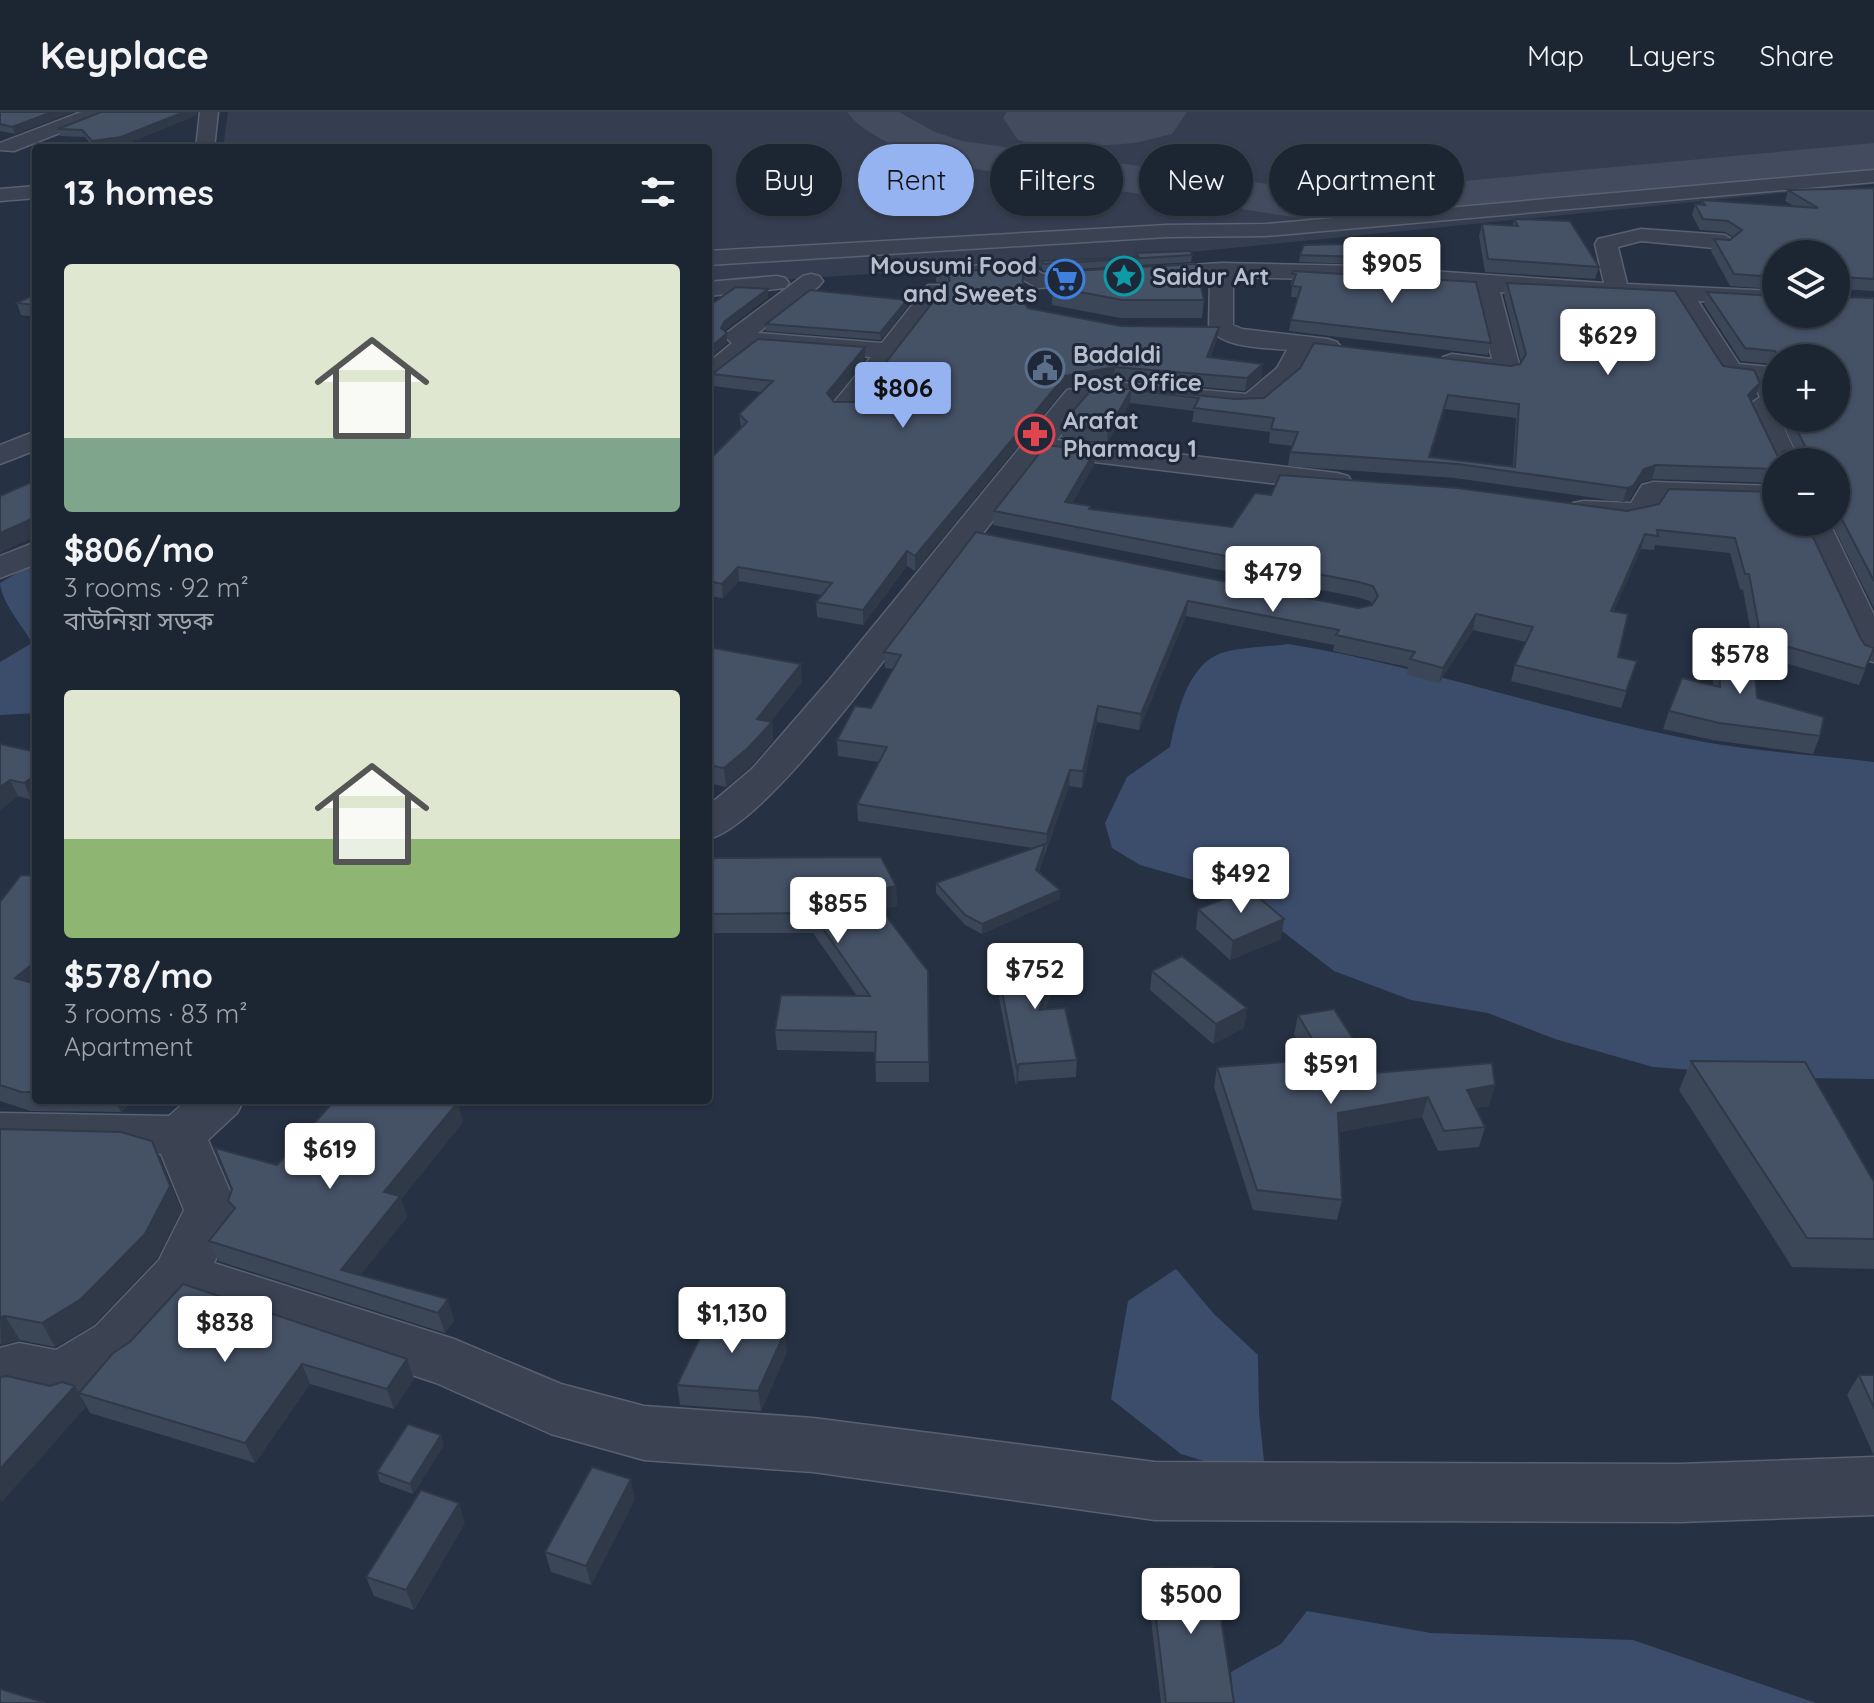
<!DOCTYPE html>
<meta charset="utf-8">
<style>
body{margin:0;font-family:Quicksand,"Noto Sans Bengali",sans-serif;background:#252d3a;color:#f1f3f6;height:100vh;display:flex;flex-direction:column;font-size:30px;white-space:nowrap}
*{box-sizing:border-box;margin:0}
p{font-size:26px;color:#a0a5ac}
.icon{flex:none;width:44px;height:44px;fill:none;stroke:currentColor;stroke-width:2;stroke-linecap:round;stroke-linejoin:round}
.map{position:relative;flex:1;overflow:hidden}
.details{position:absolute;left:32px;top:32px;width:680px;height:960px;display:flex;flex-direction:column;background:#1c2532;border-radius:8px;box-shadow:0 2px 6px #0004,0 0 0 2px #3a424d}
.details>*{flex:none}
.banner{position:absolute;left:736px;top:32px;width:760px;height:72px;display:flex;gap:16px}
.controls{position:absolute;left:1762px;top:128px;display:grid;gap:16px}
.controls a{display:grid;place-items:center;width:88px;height:88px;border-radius:50%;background:#1c2532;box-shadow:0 2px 6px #0004,0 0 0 2px #3a424d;font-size:40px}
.price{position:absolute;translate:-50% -68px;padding:0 18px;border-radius:8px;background:#fff;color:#222;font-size:26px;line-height:52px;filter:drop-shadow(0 2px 4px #0008)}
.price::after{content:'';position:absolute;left:50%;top:48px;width:24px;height:18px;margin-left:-12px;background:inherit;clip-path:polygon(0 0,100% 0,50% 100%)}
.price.on{background:#95b2f1;color:#111}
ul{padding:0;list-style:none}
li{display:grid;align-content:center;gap:16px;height:424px;padding:0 32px}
li span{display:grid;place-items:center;height:248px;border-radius:8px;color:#555}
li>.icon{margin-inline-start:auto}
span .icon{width:144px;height:144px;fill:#fffc;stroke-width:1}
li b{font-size:34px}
h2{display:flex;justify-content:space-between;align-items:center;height:96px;padding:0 32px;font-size:34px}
.pill{padding:0 28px;border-radius:36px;background:#1c2532;box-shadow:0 2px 6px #0004,0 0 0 2px #3a424d;font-size:28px;line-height:72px}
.pill.on{background:#95b2f1;color:#111}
header{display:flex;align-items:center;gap:48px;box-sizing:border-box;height:112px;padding:0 40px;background:#1c2532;border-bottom:2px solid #3a424d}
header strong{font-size:38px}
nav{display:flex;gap:44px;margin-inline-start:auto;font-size:28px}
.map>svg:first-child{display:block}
</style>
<header>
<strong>Keyplace</strong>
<nav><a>Map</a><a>Layers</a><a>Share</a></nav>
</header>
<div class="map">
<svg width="1874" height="1591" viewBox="0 0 1874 1591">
<rect width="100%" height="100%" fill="#263143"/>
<path fill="#353e50" d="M228,0H1874V72L1021,157L1019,152L708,173V36H223Z"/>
<g fill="#3c4d6c">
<path d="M36,450V601L0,603V550L32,531C22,512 2,492 0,471Z"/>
<path d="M1288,532C1429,555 1564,604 1704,630C1760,640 1818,643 1874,650V967L1802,966L1653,955L1555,927L1488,901L1411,888L1334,859L1229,778L1140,753L1112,736L1105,711L1127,665L1170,635C1177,603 1187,550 1225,540C1245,535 1268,535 1288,532Z"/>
<path d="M1176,1157L1214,1202L1258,1243L1259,1301L1266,1368L1181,1342L1111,1287L1128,1189Z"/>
<path d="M1307,1499L1431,1521L1633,1528L1816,1591H1234L1231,1560L1281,1532Z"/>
</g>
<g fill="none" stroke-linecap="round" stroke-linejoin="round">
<path fill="#424c5e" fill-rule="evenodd" d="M847,0H899L935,20L962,29L1333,81L1874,31V57L1333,111L955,54C924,47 866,27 847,0Z"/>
<path fill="#424c5e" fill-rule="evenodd" d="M1007,0H1187L1172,22L1135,31L1055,37L1018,28L1003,6Z"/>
<g stroke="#596170" stroke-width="3">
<g id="minor">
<path d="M81,0H106L103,4L14,39L0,38V31Z"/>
<path d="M200,0H218L214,36H196Z"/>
<path d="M1874,58V70L1266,124L1167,125L708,153V139L1167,113L1266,112Z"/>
<path d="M36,74V86L0,89V77Z"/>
<path d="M1641,117L1725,123L1736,130L1725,137L1641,129L1618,135L1627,172L1776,179V193L1698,189L1739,252L1771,255L1775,261L1776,306H1779L1800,350H1776L1775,356L1746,295L1760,285L1752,268L1722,265L1673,188L1500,180L1520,256L1516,262C1495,267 1464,261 1443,255L1439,250L1443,245L1452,242L1492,247L1476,178L1358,168L1233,165V213L1242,217L1328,227L1337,230L1341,235L1337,240L1311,241L1296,267L1262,296L1233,297L1137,287H1095L1087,290L1057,328L1337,361L1348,364L1352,370L1348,376L1337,379L1044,344C1001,398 958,453 916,507C877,556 763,714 708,727V694L752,657L831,566L1067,278L1114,270L1246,282L1277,256L1287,238C1263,235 1225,237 1209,216L1210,165L1038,176L1016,164L958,165L955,160L958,155L1021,150L1043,162L1222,151L1358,154L1604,171L1595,132L1598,127Z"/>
<path d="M811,162L819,164L823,169L819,174L758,221L882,231L928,173H944L948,178L855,300H835L831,294L871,245L758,236L717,270L708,272V251L732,231L725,225L728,220L803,164Z"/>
<path d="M777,164L785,166L789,171L785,176L708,184V170Z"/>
<path d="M36,319V338L0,352V333Z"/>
<path d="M1653,370L1776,374V392L1663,388L1654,404C1626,411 1602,412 1573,405L1569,398L1573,391L1584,389L1631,391L1642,373Z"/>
<path d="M1797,410H1829L1874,503V550L1861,547L1856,539Z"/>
<path d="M36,430V452L0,466V444Z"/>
<path d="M187,988H244L237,1001L208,1028L238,1098L214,1151L454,1227L561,1272L644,1294L813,1306L1155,1350L1680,1352L1874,1345V1403L1680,1410L1155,1408L813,1360L644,1348L551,1322L436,1271L191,1189L138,1248L83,1283L62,1291L19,1281L0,1286V1236L19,1231L56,1238L96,1214L159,1148L184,1098L161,1042L0,1039V1001L169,1004Z"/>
</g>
</g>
<use href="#minor" fill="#3b4353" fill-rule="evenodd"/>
</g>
<g fill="#3b4657" fill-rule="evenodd">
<path d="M0,0H73L15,22L0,19Z"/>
<path d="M101,0H197V3L123,33L94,36L85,25L60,24L58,17Z"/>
<path d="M1874,76V179L1837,177V182L1840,185L1874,186V496L1831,410H1836V350H1776V371L1652,367L1639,371L1629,388L1623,390L1455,366L1288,354L1290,340L1293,334L1269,331L1270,320L1192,310L1194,299L1130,291L1107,331L1062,326V312L1090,279L1138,277L1234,287L1264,286L1520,252L1521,249L1504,183L1507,171L1723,254L1760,271L1756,284L1751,289L1777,343L1781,345L1796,339L1780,306H1836V246H1776V258L1771,252L1741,249L1704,192L1707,180L1836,202L1776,142V177L1730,174L1711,139L1714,127L1730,128L1733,125L1725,120L1700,118L1692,103L1695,92L1701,93L1702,88L1794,94L1785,89L1788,78ZM1445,297L1516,306L1513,354L1430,345Z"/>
<path d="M1514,107L1599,155L1595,167L1485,160L1479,124L1482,112L1513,114Z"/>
<path d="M1136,141L1192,143L1191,150L1044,159L1042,156V149L1136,145Z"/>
<path d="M1300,143L1348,144L1387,146L1386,153L1299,150Z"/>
<path d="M937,153L1022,188L1028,196L1121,214L1217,227L1210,246L1262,265L1245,279L1114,267L1065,276L915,459L907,454L863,513L817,505L816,490L822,483L739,469L723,486L708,484V349L741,315L739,302L761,280L713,274L712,262L865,248L833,288L834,290H855L947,173L946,171L936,170Z"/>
<path d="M1293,159L1491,231L1488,243L1289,219L1291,208L1298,185H1291L1292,173H1291Z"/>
<path d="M1053,160L1204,188L1202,206H1120L1052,193Z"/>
<path d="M36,182V205L21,203L17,191Z"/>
<path d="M907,188V195L881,228L766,219V212Z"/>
<path d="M1094,353L1072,391L1091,397L1232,415L1271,383L1627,399L1776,380L1860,525L1865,533L1874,536L1859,573L1755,542L1743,478L1740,477L1730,441L1655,433L1654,438L1641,437L1613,500L1618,545L1637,549L1621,596L1511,569L1515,553L1526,530L1473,518L1439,571L1407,563L1408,555L1333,539L1334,533L1186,504L1139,618L1097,610L1082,676L1069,674L1039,759L1060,778V787L982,822L965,813L936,781V771L1033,736L858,709L857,692L879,650L838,644L837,628L871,596L893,557L885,556L884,540L976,420L1358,496L1372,492L1370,489L1357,485L993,413L994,399Z"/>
<path d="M1717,522L1757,586L1820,624L1813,642L1713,628L1663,617L1669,599L1713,573L1711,539Z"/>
<path d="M708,535L802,570L770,610H772L773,628L750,655L726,675L708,671Z"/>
<path d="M0,632L36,640L32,688L18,684L0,698Z"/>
<path d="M708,746L896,774L897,794L881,797L928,859L929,970H876L875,940L777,938L775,918L857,884L813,821H708Z"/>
<path d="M36,764V988H133L121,1000L31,999L0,989V790Z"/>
<path d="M1198,797L1281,827L1230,848L1196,817Z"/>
<path d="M1059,846L1058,863L1045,898L1077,948L1076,965L1018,969L1016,974L999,886L1000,869Z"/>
<path d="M1152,859L1247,896L1244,916L1213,932L1150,878Z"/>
<path d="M1298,903L1375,961L1489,994L1475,996L1485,1015L1479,1035L1438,1039L1422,1005L1339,1020L1342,1088L1337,1108L1253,1098L1214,975L1217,955L1309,949L1294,923Z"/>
<path d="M1691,949L1874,1070V1157L1792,1155L1679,978Z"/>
<path d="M463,1010L401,1087L407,1105L360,1163L454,1208L445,1221L218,1149L209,1129L232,1100L228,1089L232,1077L277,1053Z"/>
<path d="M0,1017L152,1029L181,1098L157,1146L94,1212L55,1235L20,1228L0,1232Z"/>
<path d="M130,1230L407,1247L414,1267L394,1297L310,1272L255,1351L90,1301L79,1281Z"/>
<path d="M787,1240L761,1299L680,1293L677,1273Z"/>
<path d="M1859,1263H1874V1344L1847,1283Z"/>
<path d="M444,1333L413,1382L380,1370L377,1360Z"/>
<path d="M635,1387L591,1473L551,1460L545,1440Z"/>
<path d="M465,1411L414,1498L374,1484L366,1465Z"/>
<path d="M1150,1455L1234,1591H1161L1147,1474Z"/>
</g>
<g fill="#303947">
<path d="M52,0H73L15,22L12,15Z"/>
<path d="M184,0H197V3L123,33L94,36L92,29Z"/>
<path d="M768,177V186L725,218L722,225L727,221V231L708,248V238L725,209Z"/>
<path d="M907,188V195L881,228L880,221Z"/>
<path d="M1219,215L1217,227L1205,258L1207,245Z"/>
<path d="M865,235V248L828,294L827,281Z"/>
<path d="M1263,252L1262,265L1245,279L1247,266Z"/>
<path d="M1115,255L1114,267L1065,276L915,459V444L1065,264Z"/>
<path d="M1760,271L1756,284L1743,296L1748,283Z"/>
<path d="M1131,278L1130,291L1107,331L1108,318Z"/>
<path d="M1448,283L1445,297L1428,350Z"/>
<path d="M1095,339L1094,353L1065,404V390Z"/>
<path d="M1656,353L1652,367L1639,371L1629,388L1623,390L1627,376L1644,357Z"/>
<path d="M36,405V424L0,441V421Z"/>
<path d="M1645,422L1641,437L1607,515L1611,499Z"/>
<path d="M907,439V454L863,513V498Z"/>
<path d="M738,455L739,469L723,486L722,472Z"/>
<path d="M1188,489L1186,504L1139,618L1141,602Z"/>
<path d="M1476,502L1473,518L1439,571L1443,556Z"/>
<path d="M801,552L802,570L760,623L772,610L773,628L750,655L726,675L724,656L757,607Z"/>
<path d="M1098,594L1097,610L1082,676L1083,659Z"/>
<path d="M1070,658L1069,674L1046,738L1047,722Z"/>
<path d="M36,663V685L32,688L24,671Z"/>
<path d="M10,668L18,684L0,698V675Z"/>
<path d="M1045,732V742L1036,767V758Z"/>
<path d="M896,774L897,794L869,799L868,780Z"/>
<path d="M1060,778V787L982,822V812Z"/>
<path d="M1284,807L1281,827L1230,848L1233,829Z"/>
<path d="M1059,846L1058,863L1038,915L1039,898Z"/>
<path d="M36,849V875L15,866Z"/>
<path d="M1247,896L1244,916L1213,932L1216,912Z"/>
<path d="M1019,952L1018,969L1016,974L1017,957Z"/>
<path d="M1495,973L1489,994L1461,999L1467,978Z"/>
<path d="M1428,985L1422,1005L1333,1021L1338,1001Z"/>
<path d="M115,988H133L121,1000Z"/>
<path d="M458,990L463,1010L401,1087L407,1105L352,1174L341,1158L384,1080Z"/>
<path d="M152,1029L181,1098L157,1146L94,1212L55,1235L42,1211Z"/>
<path d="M448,1187L454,1208L445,1221L438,1201Z"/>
<path d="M5,1204L20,1228L1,1233L0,1205Z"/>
<path d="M785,1220L787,1240L761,1299L758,1279Z"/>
<path d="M407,1247L414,1267L394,1297L387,1277Z"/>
<path d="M302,1252L310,1272L255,1351L245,1331Z"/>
<path d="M75,1274L86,1295L2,1390L0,1388V1357Z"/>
<path d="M441,1323L444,1333L413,1382L410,1372Z"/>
<path d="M631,1367L635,1387L591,1473L586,1454Z"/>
<path d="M459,1391L465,1411L414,1498L406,1478Z"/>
</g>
<g fill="#455165" stroke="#303947" stroke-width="2" fill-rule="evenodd">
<path d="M0,0H52L12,15L0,12Z"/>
<path d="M101,0H184L121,25L92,29L82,18L58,17Z"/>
<path d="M1874,76V167L1840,165L1837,168V182L1840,185L1874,186V469L1836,396V350H1776V357L1656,353L1644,357L1633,374L1627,376L1458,352L1290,340L1298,320L1271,317L1274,306L1194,296L1199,286L1131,278L1108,318L1062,312L1090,279L1096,277H1138L1234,287L1264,286L1300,256L1314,231L1510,254L1520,252L1526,242L1507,171L1675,179L1723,254L1754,258L1760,271L1748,283L1777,343L1781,345L1783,339L1807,338L1791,306H1836V246H1781L1775,239L1745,236L1707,180L1776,184V202H1836V142H1776V165L1734,162L1714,127L1730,128L1742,118L1728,109L1703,107L1695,92L1705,93L1702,88L1818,96L1788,78ZM1448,283L1519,292L1515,355L1429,345Z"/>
<path d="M1514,107L1570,109L1599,155L1488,147L1482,112L1518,114Z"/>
<path d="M1350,132L1348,144L1387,146L1300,143L1304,133Z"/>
<path d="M1191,139L1192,143L1044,152L1042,149L1139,145L1136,141Z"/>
<path d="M1196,152L1204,188H1122L1053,175V160Z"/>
<path d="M937,153L954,154L966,159L1015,156L1023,161L1022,188L1028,196L1121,214L1219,215L1207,245L1263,252L1247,266L1115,255L1065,264L915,444L907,439L863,498L816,490L832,471L738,455L722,472L708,469V349L747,310L739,302L773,269L712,262L758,227L865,235L827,281L834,290H855L950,168L946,160L936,159Z"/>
<path d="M1293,159L1476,170L1491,231L1291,208L1301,175L1292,174L1296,162H1292Z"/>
<path d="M736,175L768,177L725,209L721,216L727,221L708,238V193H710Z"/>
<path d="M810,178L907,188L880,221L766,212Z"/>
<path d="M36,182V193L17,191Z"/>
<path d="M1046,333L1095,339L1065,390L1091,394L1089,397L1232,415L1255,381L1271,383L1280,363L1458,376L1627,399L1659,392L1669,377L1776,380V410H1806L1860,525L1865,533L1874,536L1865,557L1761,527L1749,462H1745L1735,426L1657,418L1658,424L1645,422L1611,499L1628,502L1618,545L1637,549L1626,579L1515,553L1533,515L1476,502L1443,556L1410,547L1415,540L1336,523L1339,518L1188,489L1141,602L1098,594L1083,659L1070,658L1047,722L857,692L887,635L837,628L855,594L871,596L901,543L884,540L976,420L1358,496L1372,493L1378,484L1373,474L1359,470L994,399Z"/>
<path d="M36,368V405L0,421V384Z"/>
<path d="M1717,522L1752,528L1757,586L1824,605L1820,624L1719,611L1669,599L1682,566L1720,575Z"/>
<path d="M708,535L801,552L757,607L772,610L748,636L724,656L708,653Z"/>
<path d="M0,632L36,640V663L24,671L10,668L0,675Z"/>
<path d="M1045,732L1036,758L1060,778L982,812L965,803L936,771Z"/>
<path d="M881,745L896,774L868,780L928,859L929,950H875L876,920L775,918L781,883L870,884L812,801L708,802V746Z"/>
<path d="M21,763L36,764V849L15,866L36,872V980H21L0,973V790Z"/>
<path d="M1249,777L1284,807L1233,829L1198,797Z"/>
<path d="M1014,837L1059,846L1039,898L1065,896L1077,948L1019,952L1017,957L1000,869Z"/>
<path d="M1182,844L1247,896L1216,912L1152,859Z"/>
<path d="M1334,897L1375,961L1492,951L1495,973L1467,978L1485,1015L1444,1019L1428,985L1338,1001L1342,1088L1257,1078L1217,955L1324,947L1298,903Z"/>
<path d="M1691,949L1805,950L1874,1070V1127L1807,1126Z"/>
<path d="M335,988H451L458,990L384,1080L400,1084L341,1158L448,1187L438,1201L209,1129L235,1096L228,1089L232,1077L215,1036L277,1053Z"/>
<path d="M0,1017L121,1020L152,1029L170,1074L145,1122L81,1187L42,1211L5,1204L0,1205Z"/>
<path d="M183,1172L407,1247L387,1277L302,1252L245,1331L79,1281L113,1241L130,1230Z"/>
<path d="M712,1201L785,1220L758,1279L677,1273Z"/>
<path d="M1859,1263H1874V1296Z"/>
<path d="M7,1264L50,1274L62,1270L75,1274L0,1357V1265Z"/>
<path d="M408,1312L441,1323L410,1372L377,1360Z"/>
<path d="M592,1355L631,1367L586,1454L545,1440Z"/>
<path d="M421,1378L459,1391L406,1478L366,1465Z"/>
<path d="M1213,1454L1234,1591H1166L1150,1455Z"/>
<path d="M0,1577L46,1591H0Z"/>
</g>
<defs>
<g id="sight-ring" transform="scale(2)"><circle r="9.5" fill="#1f2838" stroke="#0f9aa8" stroke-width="1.5"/><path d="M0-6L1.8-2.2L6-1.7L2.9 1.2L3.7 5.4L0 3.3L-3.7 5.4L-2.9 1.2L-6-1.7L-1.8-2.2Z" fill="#0f9aa8"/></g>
<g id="supermarket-ring" transform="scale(2)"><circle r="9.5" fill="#1f2838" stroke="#3f7fe0" stroke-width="1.5"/><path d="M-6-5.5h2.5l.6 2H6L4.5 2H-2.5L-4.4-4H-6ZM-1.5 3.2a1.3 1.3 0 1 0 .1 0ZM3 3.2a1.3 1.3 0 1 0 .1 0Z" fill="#3f7fe0"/></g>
<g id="civic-ring" transform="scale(2)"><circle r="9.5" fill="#1f2838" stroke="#5c6f8a" stroke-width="1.5"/><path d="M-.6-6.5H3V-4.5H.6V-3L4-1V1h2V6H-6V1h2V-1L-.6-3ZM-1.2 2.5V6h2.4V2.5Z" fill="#5c6f8a"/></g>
<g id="pharmacy-ring" transform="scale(2)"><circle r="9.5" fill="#1f2838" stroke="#e0444e" stroke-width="1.5"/><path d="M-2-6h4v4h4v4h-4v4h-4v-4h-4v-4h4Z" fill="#e0444e"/></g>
</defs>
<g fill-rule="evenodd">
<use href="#sight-ring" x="1124" y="164"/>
<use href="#supermarket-ring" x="1065" y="167"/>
<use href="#civic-ring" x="1045" y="256"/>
<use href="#pharmacy-ring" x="1035" y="322"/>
</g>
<g text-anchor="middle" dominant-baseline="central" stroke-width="6" stroke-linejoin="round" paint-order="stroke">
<g font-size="24" font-weight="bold" fill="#b8bfcc" stroke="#1f2838" text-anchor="start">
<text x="1037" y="153" text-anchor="end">Mousumi Food<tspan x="1037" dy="28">and Sweets</tspan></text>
<text x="1152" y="164">Saidur Art</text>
<text x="1073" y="242">Badaldi<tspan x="1073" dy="28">Post Office</tspan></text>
<text x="1063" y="308">Arafat<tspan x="1063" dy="28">Pharmacy 1</tspan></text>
</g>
</g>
</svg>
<div class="controls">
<a><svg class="icon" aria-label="layers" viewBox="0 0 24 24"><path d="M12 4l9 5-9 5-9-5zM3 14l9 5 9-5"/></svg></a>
<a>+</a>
<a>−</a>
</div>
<b class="price" style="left:1392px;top:193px">$905</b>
<b class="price" style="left:1608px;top:265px">$629</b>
<b class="price on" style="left:903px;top:318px">$806</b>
<b class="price" style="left:1273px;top:502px">$479</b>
<b class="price" style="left:1740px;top:584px">$578</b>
<b class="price" style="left:1241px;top:803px">$492</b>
<b class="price" style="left:838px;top:833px">$855</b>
<b class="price" style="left:1035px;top:899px">$752</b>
<b class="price" style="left:1331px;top:994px">$591</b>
<b class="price" style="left:330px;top:1079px">$619</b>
<b class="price" style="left:732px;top:1243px">$1,130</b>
<b class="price" style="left:225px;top:1252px">$838</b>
<b class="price" style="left:1191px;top:1524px">$500</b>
<div class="banner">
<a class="pill">Buy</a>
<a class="pill on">Rent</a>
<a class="pill">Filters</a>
<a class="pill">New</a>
<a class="pill">Apartment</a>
</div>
<section class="details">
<h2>13 homes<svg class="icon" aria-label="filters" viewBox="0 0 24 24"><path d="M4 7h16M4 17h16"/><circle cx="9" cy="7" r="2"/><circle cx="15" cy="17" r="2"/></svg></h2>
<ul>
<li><span style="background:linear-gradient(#dfe7d0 70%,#7fa58c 0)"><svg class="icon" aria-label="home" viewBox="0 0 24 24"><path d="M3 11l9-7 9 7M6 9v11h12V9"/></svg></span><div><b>$806/mo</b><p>3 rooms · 92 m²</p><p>বাউনিয়া সড়ক</p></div></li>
<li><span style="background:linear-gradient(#dfe7d0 60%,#8fb573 0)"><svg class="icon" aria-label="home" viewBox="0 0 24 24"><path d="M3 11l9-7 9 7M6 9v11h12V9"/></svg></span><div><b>$578/mo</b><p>3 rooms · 83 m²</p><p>Apartment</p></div></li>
</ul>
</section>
</div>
